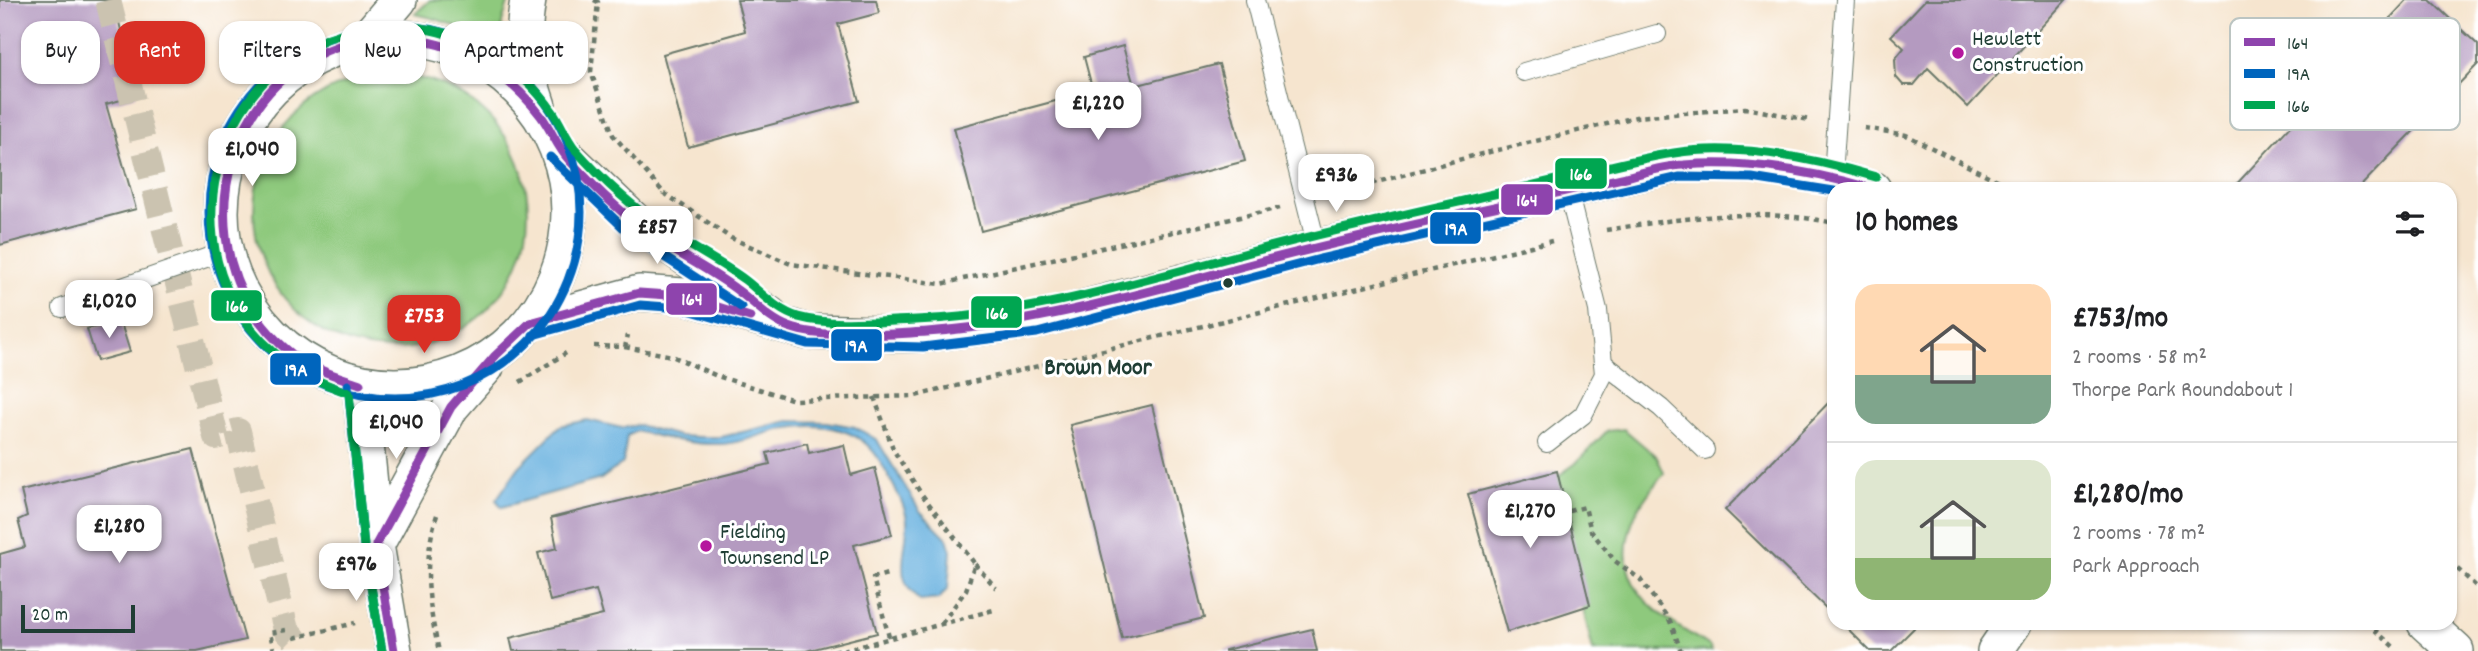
<!DOCTYPE html>
<meta charset="utf-8">
<style>
body{margin:0;font-family:Dekko,sans-serif;background:#f2f2f2;color:#202124;height:100vh;display:flex;flex-direction:column;font-size:26px;white-space:nowrap}
*{box-sizing:border-box;margin:0}
p{font-size:23px;color:#757577}
.icon{flex:none;width:38px;height:38px;fill:none;stroke:currentColor;stroke-width:2;stroke-linecap:round;stroke-linejoin:round}
.map{position:relative;flex:1;overflow:hidden}
.sheet{position:absolute;left:1827px;top:182px;width:630px;height:448px;display:flex;flex-direction:column;background:#fff;border-radius:21px;box-shadow:0 2px 5px #0004}
.sheet>*{flex:none}
.banner{position:absolute;left:21px;top:21px;width:665px;height:63px;display:flex;gap:14px}
.scale{position:absolute;left:21px;bottom:18px;width:114px;box-sizing:border-box;padding-left:7px;border:4px solid #1f3d34;border-top:0;font-size:19px;line-height:24px;white-space:nowrap;color:#1f3d34;-webkit-text-stroke:5px #fff;paint-order:stroke}
.price{position:absolute;translate:-50% -60px;padding:0 16px;border-radius:14px;background:#fff;color:#222;font-size:23px;line-height:46px;filter:drop-shadow(0 2px 4px #0008)}
.price::after{content:'';position:absolute;left:50%;top:42px;width:21px;height:16px;margin-left:-10px;background:inherit;clip-path:polygon(0 0,100% 0,50% 100%)}
.price.selected{background:#d93025;color:#fff}
ul{padding:0;list-style:none}
li{display:flex;align-items:center;gap:21px;height:175px;padding:0 28px}
li+li{border-top:2px solid #e0e0e0}
li span{display:grid;place-items:center;flex:none;width:196px;height:140px;border-radius:21px;color:#555}
li>.icon{margin-inline-start:auto}
span .icon{width:84px;height:84px;fill:#fffc;stroke-width:1}
li b{font-size:30px}
h2{display:flex;justify-content:space-between;align-items:center;height:84px;padding:0 28px;font-size:30px}
.pill{padding:0 24px;border-radius:21px;background:#fff;box-shadow:0 2px 5px #0004;font-size:24px;line-height:63px}
.pill.selected{background:#d93025;color:#fff}
.map>svg:first-child{display:block}
</style>
<div class="map">
<svg width="2478" height="651" viewBox="0 0 2478 651">
<rect width="100%" height="100%" fill="#fff"/>
<filter id="ink" filterUnits="userSpaceOnUse"><feTurbulence type="fractalNoise" baseFrequency=".0143" numOctaves="2"/><feDisplacementMap in="SourceGraphic" scale="14" xChannelSelector="R" yChannelSelector="G"/><feConvolveMatrix kernelMatrix="1 2 1 2 8 2 1 2 1" color-interpolation-filters="sRGB"/></filter>
<filter id="wash" filterUnits="userSpaceOnUse"><feTurbulence type="fractalNoise" baseFrequency=".00686" numOctaves="4" result="noise"/><feDisplacementMap in="SourceGraphic" scale="28" xChannelSelector="R" yChannelSelector="G"/><feGaussianBlur stdDeviation="1.57" result="paint"/><feColorMatrix in="noise" values="0 0 0 0 0 0 0 0 0 0 0 0 0 0 0 0 0 1.4 0 .05"/><feComposite in="paint" operator="in"/></filter>
<g filter="url(#wash)">
<rect width="100%" height="100%" fill="#f6e5cf"/>
<g fill="#8ec97d" stroke="#568358" stroke-width="2">
<path d="M430,0H509L502,23L501,50C473,32 448,21 415,14Z"/>
<circle cx="391" cy="212" r="137"/>
<path d="M1624,429L1657,457L1664,473C1655,485 1643,499 1636,513C1604,585 1656,614 1710,646L1712,651H1593L1552,480L1575,464L1607,431Z"/>
</g>
<path fill="#67b1df" stroke="#43778a" stroke-width="2" d="M587,420L622,428L638,425L679,436L699,437H721L789,421L827,422L855,427L877,440L920,511L947,538L951,551L948,588L939,599L920,601C891,577 908,552 907,521C906,504 889,478 881,463C863,429 825,422 788,428C766,431 743,444 721,444C692,445 664,438 636,431L627,436L623,463L601,479L502,507L496,500L519,467L560,426Z"/>
<g id="blocks">
<g fill="#b49ac0">
<path d="M0,0H114L136,96L106,104L136,209L0,245Z"/>
<path d="M737,0H876L879,13L838,24L859,101L688,147L663,54L745,31Z"/>
<path d="M1925,0H2066L1968,107L1928,68L1914,85H1903L1896,77L1895,59L1904,48L1891,36Z"/>
<path d="M2407,0H2430L2478,45V64L2358,189H2232Z"/>
<path d="M1123,46L1134,86L1219,64L1245,161L981,231L954,128L1093,91L1084,57Z"/>
<path d="M120,320L130,352L97,361L87,329Z"/>
<path d="M1834,397V616L1725,510Z"/>
<path d="M1152,405L1204,618L1122,638L1070,425Z"/>
<path d="M807,443L809,453L844,445L851,475L875,468L892,535L854,545L877,633L806,651H513L510,638L603,615L596,590L550,601L538,553L557,548L551,518L770,464L767,453Z"/>
<path d="M193,449L245,640L197,651H0V554L25,547L18,520L27,516L21,491Z"/>
<path d="M1557,471L1590,605L1507,632L1468,494Z"/>
<path d="M1842,623H1919L1891,651H1870Z"/>
<path d="M1312,629L1317,651H1225V650Z"/>
</g>
</g>
</g>
<g filter="url(#ink)">
<use href="#blocks" fill-opacity="0" stroke="#6a786a" stroke-width="2"/>
<g fill="none" stroke-linecap="round" stroke-linejoin="round">
<path stroke="#cbc3b0" stroke-width="26" stroke-dasharray="26 13" stroke-linecap="butt" d="M108,0L216,437L238,431L286,630L294,638L297,651"/>
<g stroke="#6a786a" stroke-width="20">
<g id="service">
<path d="M1255,0L1317,247"/>
<path d="M1524,72L1657,34"/>
<path d="M1833,176L1845,0"/>
<path d="M62,308L226,251"/>
<path d="M1603,363L1661,408L1705,450"/>
<path d="M1547,443L1583,415L1604,374L1598,310L1568,191"/>
</g>
</g>
<g stroke="#6a786a" stroke-width="38">
<g id="minor">
<path d="M528,0C521,40 525,69 538,106"/>
<circle cx="395" cy="212" r="174"/>
<path d="M365,40L399,0"/>
<path d="M559,149L640,226L770,315"/>
<path d="M530,323L639,293L683,296L808,332L921,335L1034,321L1317,247L1678,165C1746,161 1808,168 1873,189"/>
<path d="M360,384L376,545L394,651"/>
<path d="M376,545L451,407L486,367"/>
<path d="M2425,623L2456,651"/>
<path d="M1995,651L2014,623"/>
</g>
</g>
<g stroke="#6a786a" stroke-width="4.5" stroke-dasharray="5 5" stroke-linecap="butt">
<path d="M594,0L598,2L591,72L613,135L664,193L663,195"/>
<path d="M1864,128L1906,135L2014,189"/>
<path d="M664,193L731,238L791,264L941,284L1280,208"/>
<path d="M1333,194L1469,157L1636,117L1745,108L1810,120"/>
<path d="M1606,230C1680,218 1760,207 1834,223"/>
<path d="M594,346L625,347L628,335"/>
<path d="M625,347L672,356L717,376L794,400L915,396L1552,241"/>
<path d="M520,382L566,353"/>
<path d="M874,397L894,451L920,492L975,564L966,590L942,623"/>
<path d="M1569,511L1585,507L1591,531L1615,561L1640,579L1670,621L1681,651"/>
<path d="M437,515C422,561 428,604 439,651"/>
<path d="M2450,562L2478,588"/>
<path d="M975,564L996,588"/>
<path d="M2367,623L2395,648"/>
<path d="M889,637L873,578L891,573"/>
<path d="M294,638L355,623"/>
<path d="M274,651L270,633L286,630"/>
<path d="M834,651L842,649"/>
<path d="M843,651L997,609"/>
</g>
<use href="#service" stroke="#fff" stroke-width="18"/>
<use href="#minor" stroke="#fff" stroke-width="35"/>
<g stroke="#fff" stroke-width="14">
<g id="bus-1">
<path d="M530,323L639,293L683,296L750,317"/>
<path d="M360,384C337,376 312,369 292,354C165,254 228,34 396,38C454,40 506,70 541,116C552,131 557,147 570,161C596,189 625,217 657,239C683,257 712,271 737,290C754,302 769,320 789,327C825,340 888,334 927,332C1040,324 1150,291 1259,262C1342,241 1425,222 1508,204C1546,195 1584,187 1622,178C1642,173 1663,166 1684,165C1748,160 1812,171 1873,189"/>
<path d="M394,651L376,545L451,407L495,356L530,323"/>
</g>
</g>
<g stroke="#fff" stroke-width="14">
<g id="bus-2">
<circle cx="395" cy="212" r="186"/>
<path d="M550,157L632,236L741,307"/>
<path d="M533,335L640,305L681,308L807,344L923,347L1037,333L1320,259L1680,177L1752,178L1834,191"/>
<path d="M348,385L364,546L382,651"/>
</g>
</g>
<g stroke="#fff" stroke-width="14">
<path id="bus-3" d="M382,651L364,546L349,393C118,317 204,0 420,28C474,36 522,68 553,112C561,124 566,138 575,149C603,181 637,211 672,234C696,250 722,263 745,280C762,293 777,311 798,317C835,327 879,321 916,320C1031,316 1144,280 1254,251C1341,228 1429,209 1516,189C1569,178 1621,161 1674,153C1740,143 1813,158 1876,177"/>
</g>
<use href="#bus-1" stroke="#8e44ad" stroke-width="9"/>
<use href="#bus-2" stroke="#0065bd" stroke-width="9"/>
<use href="#bus-3" stroke="#00a651" stroke-width="9"/>
</g>
</g>
<g fill="#b5179e" stroke="#fff" stroke-width="2.5">
<circle cx="1958" cy="53" r="7"/>
<circle cx="706" cy="546" r="7"/>
</g>
<circle fill="#1f3d34" stroke="#fff" stroke-width="2.5" cx="1228" cy="283" r="6"/>
<g text-anchor="middle" dominant-baseline="central" stroke-width="6" stroke-linejoin="round" paint-order="stroke">
<g font-size="23" fill="#1f3d34" stroke="#fff" text-anchor="start">
<text x="1972" y="40">Hewlett<tspan x="1972" dy="26">Construction</tspan></text>
<text x="720" y="533">Fielding<tspan x="720" dy="26">Townsend LP</tspan></text>
</g>
<g font-size="24" font-weight="bold" fill="#1f3d34" stroke="#fff">
<text x="1098" y="369">Brown Moor</text>
</g>
</g>
<rect x="2230" y="18" width="230" height="112" rx="10" fill="#fff" stroke="#bcc5c2" stroke-width="2"/>
<rect x="2244" y="38" width="31" height="8" fill="#8e44ad"/>
<rect x="2244" y="69" width="31" height="9" fill="#0065bd"/>
<rect x="2244" y="101" width="31" height="8" fill="#00a651"/>
<g font-size="19" fill="#1f3d34">
<text x="2287" y="49">164</text>
<text x="2287" y="80">19A</text>
<text x="2287" y="112">166</text>
</g>
<g stroke="#fff" stroke-width="2.5">
<rect x="1554" y="157" width="54" height="33" rx="7" fill="#00a651"/>
<rect x="1500" y="183" width="54" height="33" rx="7" fill="#8e44ad"/>
<rect x="1429" y="211" width="53" height="34" rx="7" fill="#0065bd"/>
<rect x="665" y="282" width="53" height="34" rx="7" fill="#8e44ad"/>
<rect x="210" y="289" width="53" height="33" rx="7" fill="#00a651"/>
<rect x="970" y="295" width="53" height="34" rx="7" fill="#00a651"/>
<rect x="830" y="328" width="53" height="34" rx="7" fill="#0065bd"/>
<rect x="269" y="352" width="53" height="34" rx="7" fill="#0065bd"/>
</g>
<g font-size="19" text-anchor="middle" font-weight="bold" fill="#fff">
<text x="1581" y="180">166</text>
<text x="1527" y="206">164</text>
<text x="1456" y="235">19A</text>
<text x="692" y="305">164</text>
<text x="237" y="312">166</text>
<text x="997" y="319">166</text>
<text x="856" y="352">19A</text>
<text x="296" y="376">19A</text>
</g>
</svg>
<div class="scale">20 m</div>
<b class="price" style="left:1098px;top:142px">£1,220</b>
<b class="price" style="left:252px;top:188px">£1,040</b>
<b class="price" style="left:1336px;top:214px">£936</b>
<b class="price" style="left:657px;top:266px">£857</b>
<b class="price" style="left:109px;top:340px">£1,020</b>
<b class="price selected" style="left:424px;top:355px">£753</b>
<b class="price" style="left:396px;top:461px">£1,040</b>
<b class="price" style="left:1530px;top:550px">£1,270</b>
<b class="price" style="left:119px;top:565px">£1,280</b>
<b class="price" style="left:356px;top:603px">£976</b>
<div class="banner">
<a class="pill">Buy</a>
<a class="pill selected">Rent</a>
<a class="pill">Filters</a>
<a class="pill">New</a>
<a class="pill">Apartment</a>
</div>
<section class="sheet">
<h2>10 homes<svg class="icon" aria-label="filters" viewBox="0 0 24 24"><path d="M4 7h16M4 17h16"/><circle cx="9" cy="7" r="2"/><circle cx="15" cy="17" r="2"/></svg></h2>
<ul>
<li><span style="background:linear-gradient(#ffd9b3 65%,#7fa58c 0)"><svg class="icon" aria-label="home" viewBox="0 0 24 24"><path d="M3 11l9-7 9 7M6 9v11h12V9"/></svg></span><div><b>£753/mo</b><p>2 rooms · 58 m²</p><p>Thorpe Park Roundabout 1</p></div></li>
<li><span style="background:linear-gradient(#dfe7d0 70%,#8fb573 0)"><svg class="icon" aria-label="home" viewBox="0 0 24 24"><path d="M3 11l9-7 9 7M6 9v11h12V9"/></svg></span><div><b>£1,280/mo</b><p>2 rooms · 78 m²</p><p>Park Approach</p></div></li>
</ul>
</section>
</div>
